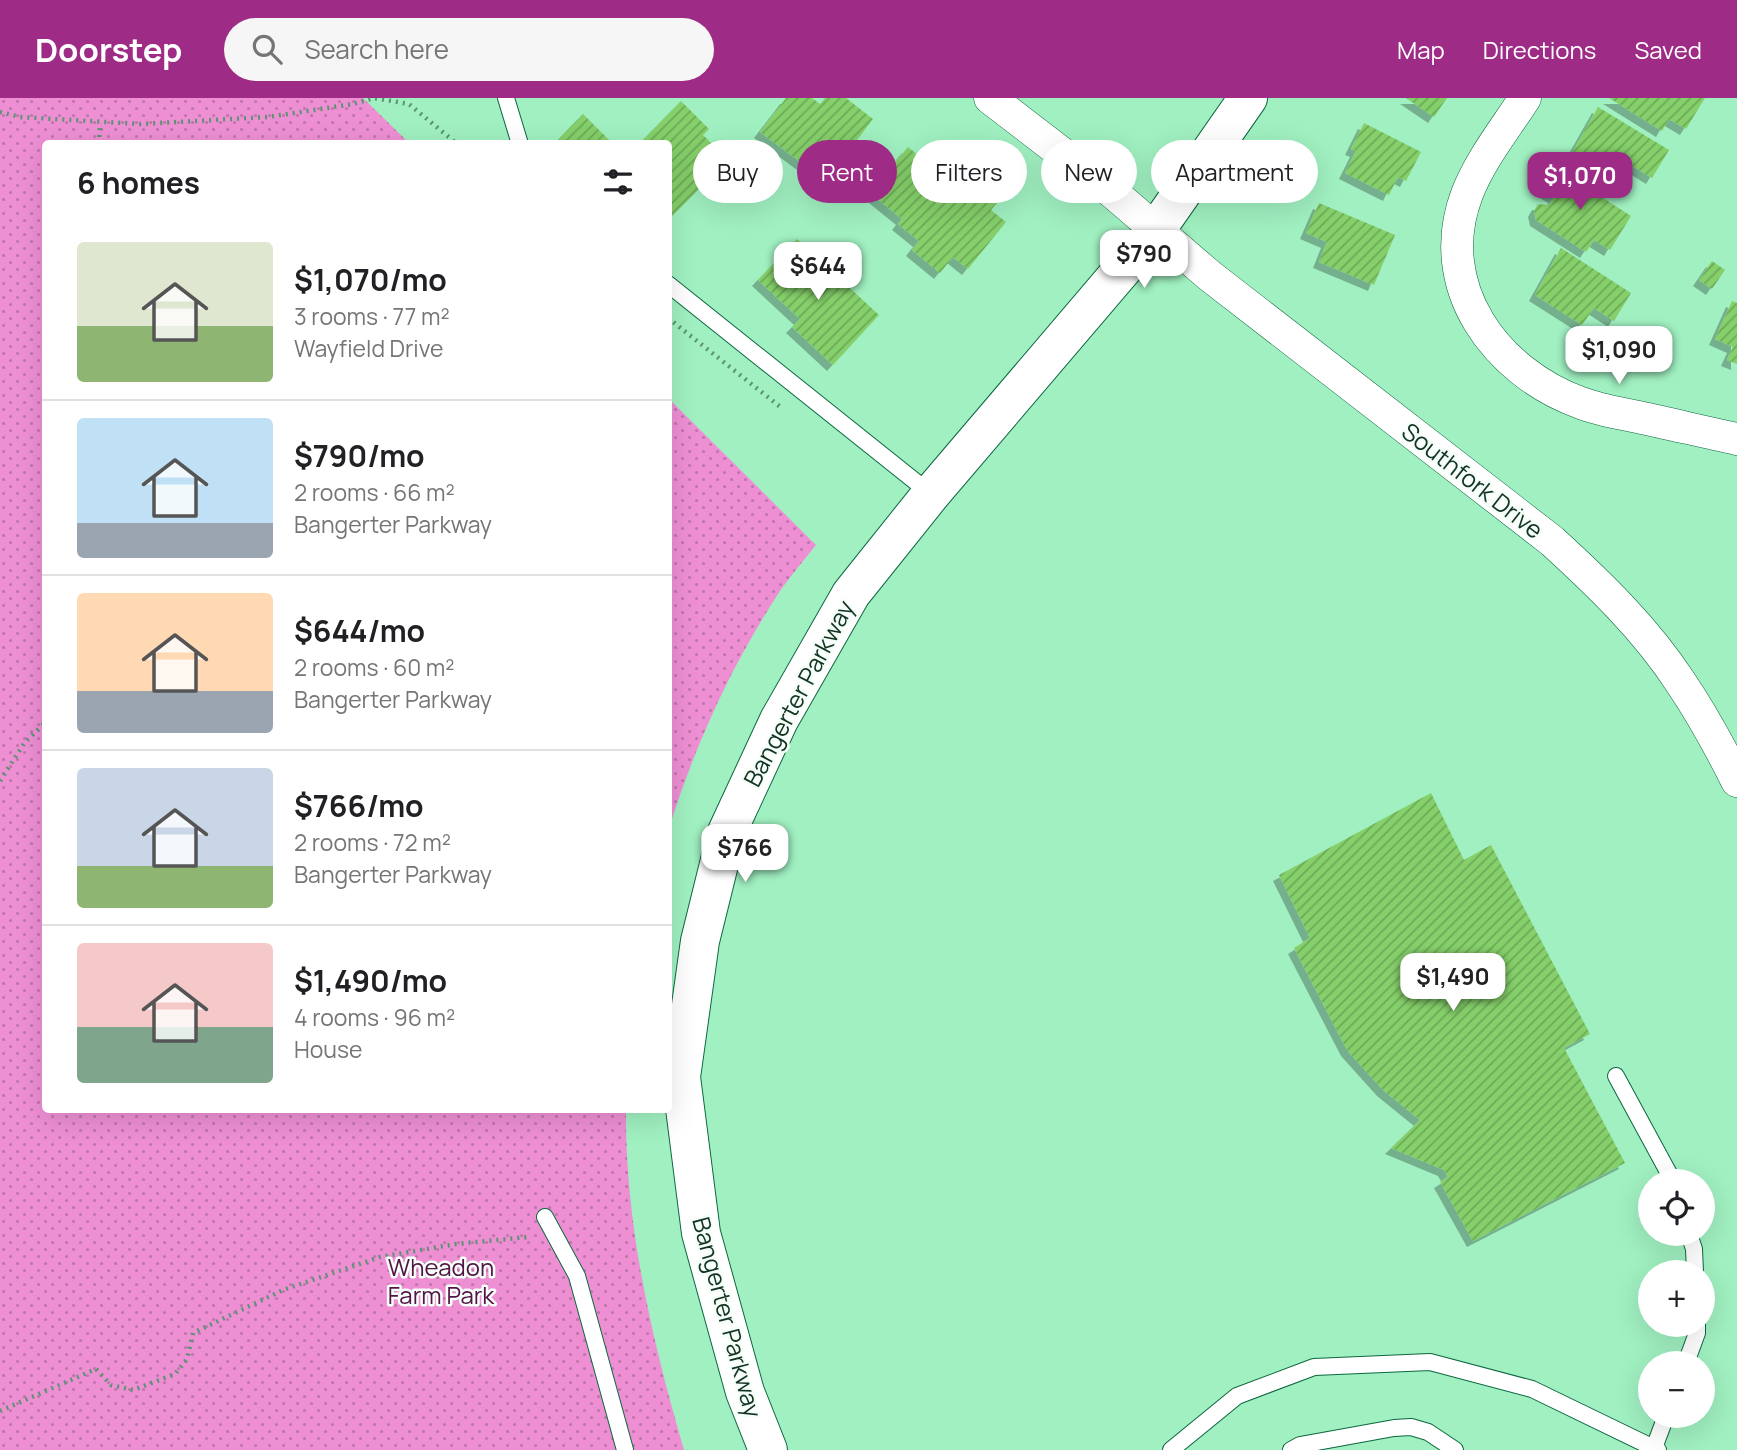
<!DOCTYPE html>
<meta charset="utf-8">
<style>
body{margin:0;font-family:Manrope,sans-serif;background:#f6f6f6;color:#202124;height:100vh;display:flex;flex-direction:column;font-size:26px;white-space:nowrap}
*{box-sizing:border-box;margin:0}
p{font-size:23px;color:#757577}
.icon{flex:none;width:38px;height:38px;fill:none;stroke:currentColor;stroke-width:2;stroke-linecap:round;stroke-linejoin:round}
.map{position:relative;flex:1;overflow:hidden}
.sheet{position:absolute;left:42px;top:42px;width:630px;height:973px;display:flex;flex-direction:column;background:#fff;border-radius:7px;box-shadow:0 7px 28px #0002}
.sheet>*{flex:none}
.hud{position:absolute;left:693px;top:42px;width:665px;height:63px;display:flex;gap:14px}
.tools{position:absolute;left:1638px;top:1071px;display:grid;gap:14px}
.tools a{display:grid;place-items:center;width:77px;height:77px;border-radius:50%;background:#fff;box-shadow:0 7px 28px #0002;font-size:35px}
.price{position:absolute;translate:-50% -60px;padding:0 16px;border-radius:14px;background:#fff;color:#222;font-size:23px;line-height:46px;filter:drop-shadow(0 2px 4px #0008)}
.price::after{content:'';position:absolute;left:50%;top:42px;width:21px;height:16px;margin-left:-10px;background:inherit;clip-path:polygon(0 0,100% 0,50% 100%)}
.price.selected{background:#9e2b86;color:#fff}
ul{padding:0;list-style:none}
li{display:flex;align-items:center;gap:21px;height:175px;padding:0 35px}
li+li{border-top:2px solid #e0e0e0}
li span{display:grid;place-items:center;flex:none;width:196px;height:140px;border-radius:7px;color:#555}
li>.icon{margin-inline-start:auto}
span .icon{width:84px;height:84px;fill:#fffc;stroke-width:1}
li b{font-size:30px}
h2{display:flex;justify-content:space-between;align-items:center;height:84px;padding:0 35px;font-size:30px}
.chip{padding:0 24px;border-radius:32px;background:#fff;box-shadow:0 7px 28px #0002;font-size:24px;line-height:63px}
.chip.selected{background:#9e2b86;color:#fff}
header{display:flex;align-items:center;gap:42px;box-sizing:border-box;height:98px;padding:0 35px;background:#9e2b86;color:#fff}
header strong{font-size:33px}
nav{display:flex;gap:38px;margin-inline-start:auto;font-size:24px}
.search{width:490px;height:63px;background:#f6f6f6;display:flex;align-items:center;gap:18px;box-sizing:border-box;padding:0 24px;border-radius:38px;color:#757577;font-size:26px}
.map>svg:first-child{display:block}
</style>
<header>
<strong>Doorstep</strong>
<div class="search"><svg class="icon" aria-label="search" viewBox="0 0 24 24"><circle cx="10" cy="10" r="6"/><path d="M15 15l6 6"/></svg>Search here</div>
<nav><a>Map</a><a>Directions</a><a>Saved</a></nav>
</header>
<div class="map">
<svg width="1737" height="1352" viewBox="0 0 1737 1352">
<defs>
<pattern id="park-dots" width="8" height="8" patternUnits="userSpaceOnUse" patternTransform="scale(1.75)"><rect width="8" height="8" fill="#ee8fd4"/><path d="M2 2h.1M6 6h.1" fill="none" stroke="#c076ac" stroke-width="1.8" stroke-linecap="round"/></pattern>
<pattern id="building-hatch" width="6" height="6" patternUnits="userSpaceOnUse" patternTransform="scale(1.75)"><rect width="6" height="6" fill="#85d06a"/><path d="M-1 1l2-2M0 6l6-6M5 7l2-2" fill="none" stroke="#6caa57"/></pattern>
<filter id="shadow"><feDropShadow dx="-6" dy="6" stdDeviation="0" flood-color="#0004"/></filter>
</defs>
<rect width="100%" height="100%" fill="#a0f0c1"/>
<g fill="url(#park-dots)">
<path d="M0,0H363L409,45L46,46V1012H626C625,1127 652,1242 684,1352H0Z"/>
<path d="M669,301L816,447C804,462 791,477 780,493C732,566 695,647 669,730Z"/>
</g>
<g fill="url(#building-hatch)" filter="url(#shadow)">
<path d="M786,0H812L820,6L825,0H846L873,21L826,83L760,34Z"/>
<path d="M1406,0H1447L1434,19Z"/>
<path d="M1609,0H1705L1686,31L1669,21L1662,33Z"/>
<path d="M681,3L709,31L703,37L728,62L668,122V46H639Z"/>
<path d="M1598,9L1669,52L1652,80L1631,67L1621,85L1572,55Z"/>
<path d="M583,16L613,46H554Z"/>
<path d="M1364,25L1421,54L1406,83L1398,79L1389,97L1345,75L1356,53L1351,51Z"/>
<path d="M908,49L936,72L944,62L997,105L991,112L1006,124L968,171L953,159L940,175L912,152L919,143L898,126L902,121L870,95Z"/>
<path d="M1562,65L1590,83L1586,89L1631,118L1610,152L1594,142L1586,154L1536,122L1534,113L1538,106L1549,107L1554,99L1544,93Z"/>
<path d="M1319,105L1395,137L1374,187L1319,164L1327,144L1306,135Z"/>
<path d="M797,141L879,217L833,267L792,229L800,221L758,182Z"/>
<path d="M1561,150L1631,195L1614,223L1594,210L1582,227L1535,197Z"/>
<path d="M1712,163L1725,172L1712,191L1699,182Z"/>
<path d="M1732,203L1737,205V266L1727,262L1733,249L1715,241Z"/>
<path d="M1431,695L1464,762L1491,747L1590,936L1564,950L1625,1065L1473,1143L1440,1084L1448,1079L1444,1072L1391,1050L1420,1022L1383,992L1347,952L1294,850L1310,840L1279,777Z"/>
</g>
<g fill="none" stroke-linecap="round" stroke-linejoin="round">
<g stroke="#0d673f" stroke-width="18">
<g id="lane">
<path d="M506,0L520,46"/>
<path d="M668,186L931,396"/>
<path d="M1616,978L1673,1083"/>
<path d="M545,1119L577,1178L625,1352"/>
<path d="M1689,1136L1694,1151L1695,1174"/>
<path d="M1686,1265L1697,1235V1227"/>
<path d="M1654,1350L1666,1318"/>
<path d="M1171,1352L1237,1298L1314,1269L1430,1264L1532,1291L1658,1352"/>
<path d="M1291,1352L1300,1347L1394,1330L1411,1329L1428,1334L1455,1352"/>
</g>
</g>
<g stroke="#0d673f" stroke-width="33">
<g id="street">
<path d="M990,0L1111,93L1210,178L1552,443C1599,486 1646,531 1681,585C1702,616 1720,649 1737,683"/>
<path d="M1525,0C1505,31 1480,62 1467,96C1432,188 1495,274 1581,305C1599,312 1619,315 1638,319C1671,326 1704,334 1737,341"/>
</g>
</g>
<g stroke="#0d673f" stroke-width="40">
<path id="secondary" d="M768,1352L745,1294L701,1135L681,979L700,843L727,734L779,622L851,496L931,396L1156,132L1248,0"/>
</g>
<g stroke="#5b9373" stroke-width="4.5" stroke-dasharray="2 5" stroke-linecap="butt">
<path d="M0,14L20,19L141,26L268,19L353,6L374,0L409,6L457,46"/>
<path d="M99,46L100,25"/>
<path d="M668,220L783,311"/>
<path d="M0,683L25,644L46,624"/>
<path d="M0,1313L96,1271L111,1287L133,1292L175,1276L187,1261L193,1235L283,1192L380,1159L456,1146L528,1139L529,1141"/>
</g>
<use href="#lane" stroke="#fff" stroke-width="16"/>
<use href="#street" stroke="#fff" stroke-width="32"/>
<use href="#secondary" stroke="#fff" stroke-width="38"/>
</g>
<g text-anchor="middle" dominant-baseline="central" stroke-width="5" stroke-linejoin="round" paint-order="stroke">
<g font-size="24" fill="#133422" stroke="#f6fef9">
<text transform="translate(1473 382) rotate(38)">Southfork Drive</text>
<text transform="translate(798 595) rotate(-62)">Bangerter Parkway</text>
<text transform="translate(728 1219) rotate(75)">Bangerter Parkway</text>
</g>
<g font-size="24" fill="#521345" stroke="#f6fef9">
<text x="441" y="1168">Wheadon<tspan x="441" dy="28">Farm Park</tspan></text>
</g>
</g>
</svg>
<div class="tools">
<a><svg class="icon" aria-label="locate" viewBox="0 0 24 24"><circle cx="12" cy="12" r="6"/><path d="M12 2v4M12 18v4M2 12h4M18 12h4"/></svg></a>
<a>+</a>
<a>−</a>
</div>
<b class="price selected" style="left:1580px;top:114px">$1,070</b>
<b class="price" style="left:1144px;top:192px">$790</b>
<b class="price" style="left:818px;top:204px">$644</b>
<b class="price" style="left:1619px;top:288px">$1,090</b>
<b class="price" style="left:745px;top:786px">$766</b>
<b class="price" style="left:1453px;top:915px">$1,490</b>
<div class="hud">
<a class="chip">Buy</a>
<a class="chip selected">Rent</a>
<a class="chip">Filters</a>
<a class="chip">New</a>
<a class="chip">Apartment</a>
</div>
<section class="sheet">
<h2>6 homes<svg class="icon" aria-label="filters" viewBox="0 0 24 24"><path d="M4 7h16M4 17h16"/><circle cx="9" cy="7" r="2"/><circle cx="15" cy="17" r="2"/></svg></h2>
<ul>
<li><span style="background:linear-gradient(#dfe7d0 60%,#8fb573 0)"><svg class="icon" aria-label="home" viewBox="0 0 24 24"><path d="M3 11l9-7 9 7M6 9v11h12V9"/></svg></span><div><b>$1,070/mo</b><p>3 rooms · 77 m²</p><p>Wayfield Drive</p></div></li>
<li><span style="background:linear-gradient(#bfe0f5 75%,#9aa5b1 0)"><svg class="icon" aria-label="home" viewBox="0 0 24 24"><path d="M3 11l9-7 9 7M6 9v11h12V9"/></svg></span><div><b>$790/mo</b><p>2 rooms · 66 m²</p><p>Bangerter Parkway</p></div></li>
<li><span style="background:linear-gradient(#ffd9b3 70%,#9aa5b1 0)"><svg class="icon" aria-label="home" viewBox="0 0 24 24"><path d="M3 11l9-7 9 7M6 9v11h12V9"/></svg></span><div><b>$644/mo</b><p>2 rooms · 60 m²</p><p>Bangerter Parkway</p></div></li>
<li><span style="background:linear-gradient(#c9d6e8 70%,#8fb573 0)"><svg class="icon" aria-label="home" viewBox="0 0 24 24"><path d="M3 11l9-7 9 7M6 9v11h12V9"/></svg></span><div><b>$766/mo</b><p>2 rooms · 72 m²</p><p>Bangerter Parkway</p></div></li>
<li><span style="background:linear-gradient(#f6c9c9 60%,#7fa58c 0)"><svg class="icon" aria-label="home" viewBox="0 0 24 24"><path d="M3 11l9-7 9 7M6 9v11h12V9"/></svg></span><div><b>$1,490/mo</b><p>4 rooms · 96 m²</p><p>House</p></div></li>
</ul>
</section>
</div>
